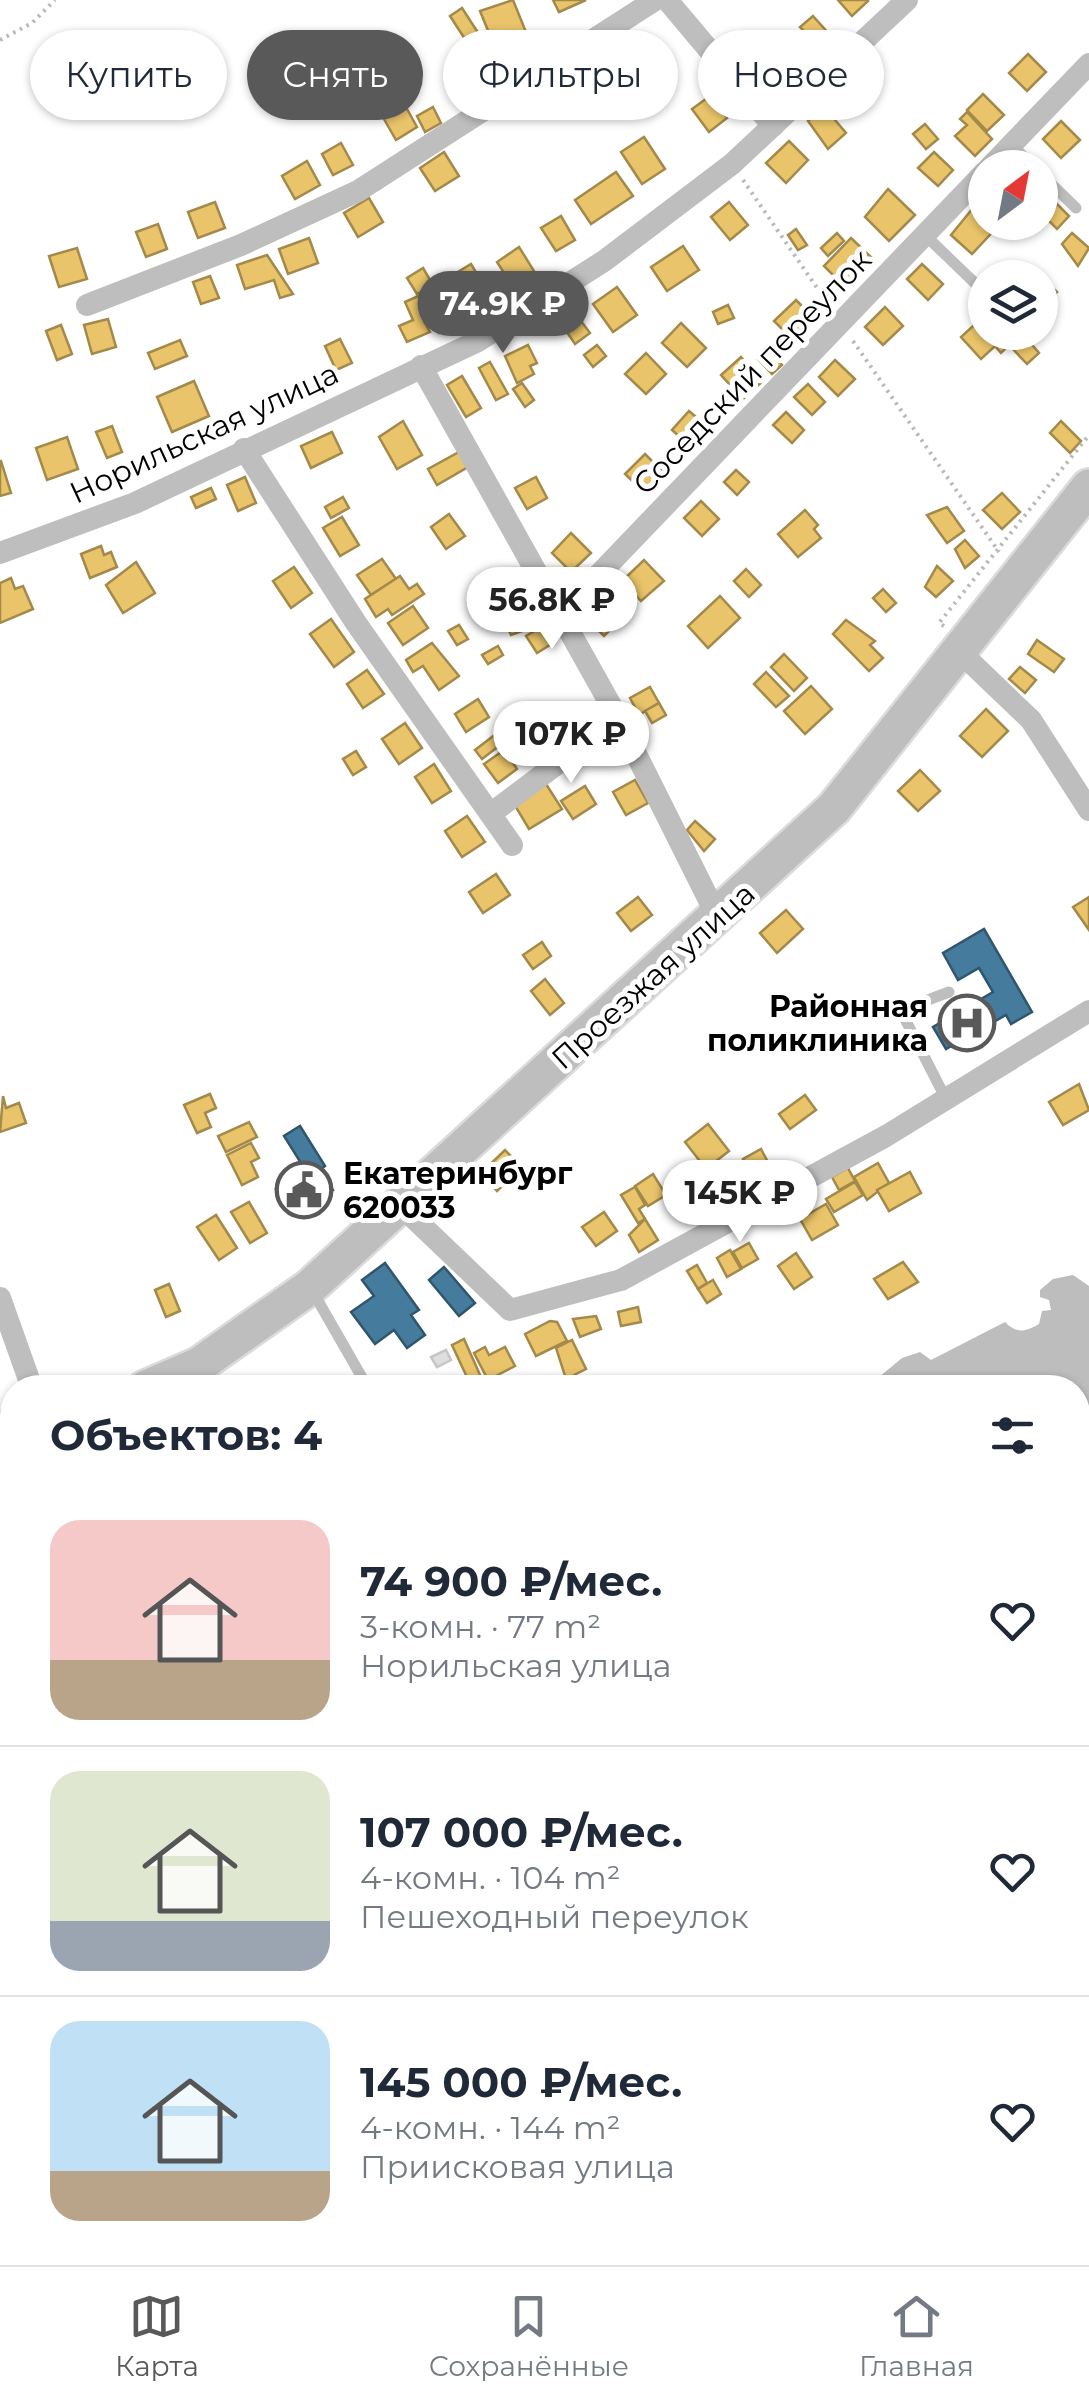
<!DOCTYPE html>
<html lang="ru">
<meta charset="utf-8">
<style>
body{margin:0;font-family:Montserrat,sans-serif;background:#f6f6f7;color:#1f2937;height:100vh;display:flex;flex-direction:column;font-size:38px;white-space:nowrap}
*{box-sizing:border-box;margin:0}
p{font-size:32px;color:#747a83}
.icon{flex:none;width:55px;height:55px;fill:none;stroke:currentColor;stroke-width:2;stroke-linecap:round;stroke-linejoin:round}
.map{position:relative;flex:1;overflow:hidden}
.side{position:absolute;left:0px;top:1375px;width:1090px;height:890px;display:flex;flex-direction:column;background:#fff;border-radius:40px 40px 0 0;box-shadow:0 2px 8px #0004}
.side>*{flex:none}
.hud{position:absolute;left:30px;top:30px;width:1030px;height:90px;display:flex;gap:20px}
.needle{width:65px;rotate:32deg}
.controls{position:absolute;left:968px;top:150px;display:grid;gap:20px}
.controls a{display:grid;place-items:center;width:90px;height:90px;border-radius:50%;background:#fff;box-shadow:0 2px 8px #0004;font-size:50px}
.price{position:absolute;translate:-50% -85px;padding:0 22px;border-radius:35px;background:#fff;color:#222;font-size:32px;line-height:65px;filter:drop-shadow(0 2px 5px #0008)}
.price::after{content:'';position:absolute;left:50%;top:60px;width:30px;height:22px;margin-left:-15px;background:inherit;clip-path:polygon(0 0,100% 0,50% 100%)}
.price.selected{background:#595959;color:#fff}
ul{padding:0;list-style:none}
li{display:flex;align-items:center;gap:30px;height:250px;padding:0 50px}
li+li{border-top:2px solid #e0e1e3}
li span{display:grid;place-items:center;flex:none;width:280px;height:200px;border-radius:30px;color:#555}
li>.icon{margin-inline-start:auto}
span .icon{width:120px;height:120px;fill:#fffc;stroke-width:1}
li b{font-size:42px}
h2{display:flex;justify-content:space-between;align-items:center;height:120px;padding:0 50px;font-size:42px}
.pill{padding:0 35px;border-radius:45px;background:#fff;box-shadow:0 2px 8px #0004;font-size:35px;line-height:90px}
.pill.selected{background:#595959;color:#fff}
.menu{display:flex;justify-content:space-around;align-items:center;height:140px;border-top:2px solid #e0e1e3;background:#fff;font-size:28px;color:#747a83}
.menu a{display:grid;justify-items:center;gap:5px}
.menu .selected{color:#595959}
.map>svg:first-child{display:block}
</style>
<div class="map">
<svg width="1089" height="2265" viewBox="0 0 1089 2265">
<rect width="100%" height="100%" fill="#fff"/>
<path fill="#bdbdbd" d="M1073,1275L1089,1286V2265H0V1861L12,1856V2252H1078V1388L867,1387L902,1358L920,1352L931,1360L1005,1322C1017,1334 1025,1332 1039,1324L1042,1311L1051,1310L1049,1300L1040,1297V1290L1053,1279Z"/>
<g fill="#e9c46a" stroke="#a3894a" stroke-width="2.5">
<path d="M513,0L528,37L496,50L480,11Z"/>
<path d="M553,0H586L559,12Z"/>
<path d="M838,0H867L868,1L852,16Z"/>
<path d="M462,8L501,68L489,76L450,16Z"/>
<path d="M813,16L830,35L818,46L800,27Z"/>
<path d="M774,48L789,68L769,84L754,64Z"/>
<path d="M1028,54L1046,72L1027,91L1009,73Z"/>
<path d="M855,80L872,99L856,112L839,93Z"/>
<path d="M983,94L1004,115L987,131L967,110Z"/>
<path d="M710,96L727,118L709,132L692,109Z"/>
<path d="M402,100L417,127L396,140L380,112Z"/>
<path d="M433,107L441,123L425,132L417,116Z"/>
<path d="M824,107L846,133L828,149L808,121Z"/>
<path d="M967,112L992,139L975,156L955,136L967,125L960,119Z"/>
<path d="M1061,121L1080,140L1061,158L1043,139Z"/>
<path d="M925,124L938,139L926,149L913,134Z"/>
<path d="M644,137L665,169L642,184L621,152Z"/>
<path d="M789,141L808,160L786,183L766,163Z"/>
<path d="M341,143L353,165L333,175L322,154Z"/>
<path d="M444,152L459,176L435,191L420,168Z"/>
<path d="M934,152L953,170L938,186L918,168Z"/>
<path d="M307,161L320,185L295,199L282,176Z"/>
<path d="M616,172L633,196L591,224L575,200Z"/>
<path d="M888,189L915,215L889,241L865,217Z"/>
<path d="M369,198L383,222L358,237L344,213Z"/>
<path d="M215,202L225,228L198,238L188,212Z"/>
<path d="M729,202L748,225L730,240L711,217Z"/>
<path d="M977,203L985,210V222L1000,224L972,254L951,235Z"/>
<path d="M1057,204L1069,216L1057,229L1045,217Z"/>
<path d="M561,216L575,240L556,251L541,228Z"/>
<path d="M158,224L167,249L146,257L136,232Z"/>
<path d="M796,229L807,245L798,250L788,235Z"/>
<path d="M837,233L844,241L828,256L821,248Z"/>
<path d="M1072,233L1089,248L1078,266L1062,244Z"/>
<path d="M309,238L318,263L288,274L279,249Z"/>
<path d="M851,238L873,259L845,287L824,266Z"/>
<path d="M683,246L699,270L667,291L651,267Z"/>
<path d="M519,247L534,271L512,285L497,262Z"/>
<path d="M77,248L87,279L59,287L49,256Z"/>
<path d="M267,255L293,294L280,298L274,280L245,289L237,265Z"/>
<path d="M471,264L491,298L473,309L453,275Z"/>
<path d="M922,264L943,284L928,300L907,279Z"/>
<path d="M423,268L433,285L417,294L407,278Z"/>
<path d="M1037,273L1057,292L1040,309V278H1033Z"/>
<path d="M210,276L219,298L201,304L193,282Z"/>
<path d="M617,287L637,315L613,332L593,304Z"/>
<path d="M434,289L440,302L453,296L465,322L439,333L433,320L425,323L430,332L407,342L399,326L413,320L405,302Z"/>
<path d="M796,300L814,318L792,339L774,321Z"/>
<path d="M728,305L734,318L718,324L713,312Z"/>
<path d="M985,306V332H1021L1039,353L1027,364L1009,345L1001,353L995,346L981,359L961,337L983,317L979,311Z"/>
<path d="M885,307L903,326L883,345L865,327Z"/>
<path d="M578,317L590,333L575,344L564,328Z"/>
<path d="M108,319L116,347L92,354L84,325Z"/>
<path d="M681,323L706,348L687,367L662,343Z"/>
<path d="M61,325L72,354L57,360L46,331Z"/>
<path d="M340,339L352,363L336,370L325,346Z"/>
<path d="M180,340L187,356L155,369L148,353Z"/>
<path d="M528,345L537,363L530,366L534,374L517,383L505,356Z"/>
<path d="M597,345L606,356L593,367L584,355Z"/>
<path d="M769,350L782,365L772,374L758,359Z"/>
<path d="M646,353L666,374L646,394L625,374Z"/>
<path d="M741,357L763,381L743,399L721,375Z"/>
<path d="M835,360L855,379L838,396L819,377Z"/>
<path d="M490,362L508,394L496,400L479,368Z"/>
<path d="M462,376L481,408L466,417L447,385Z"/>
<path d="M194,381L209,416L172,432L157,397Z"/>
<path d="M522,383L534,400L525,407L513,389Z"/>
<path d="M808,384L825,402L812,415L794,397Z"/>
<path d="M689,411L709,428L692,448L672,430Z"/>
<path d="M786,412L804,430L792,443L773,425Z"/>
<path d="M403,421L422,455L397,469L379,437Z"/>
<path d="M1061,421L1081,441L1070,453L1050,433Z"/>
<path d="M112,426L122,452L107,458L96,432Z"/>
<path d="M332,432L342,453L311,468L301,446Z"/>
<path d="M67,437L78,469L47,480L36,448Z"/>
<path d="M459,452L468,467L437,485L428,469Z"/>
<path d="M645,454L664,473L645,493L625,474Z"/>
<path d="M1,461L11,493L0,496V461Z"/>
<path d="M736,470L749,482L737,495L724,482Z"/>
<path d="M245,477L256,503L238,511L227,485Z"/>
<path d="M536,477L547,498L527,509L515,488Z"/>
<path d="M211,488L216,499L196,508L191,497Z"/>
<path d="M1002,493L1020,512L1002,529L983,510Z"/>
<path d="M343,497L349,508L331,518L325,507Z"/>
<path d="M701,501L719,519L702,536L684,518Z"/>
<path d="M947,507L964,531L947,543L927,515Z"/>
<path d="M805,510L818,525L814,529L821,538L798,557L778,534Z"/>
<path d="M449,514L465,536L446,549L431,527Z"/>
<path d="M342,517L359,545L340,556L323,528Z"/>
<path d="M571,533L591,553L571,572L552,553Z"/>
<path d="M965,540L979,556L965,568L955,549Z"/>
<path d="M101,546L104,555L111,552L117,567L90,578L81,554Z"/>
<path d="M382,559L396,579L371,595L357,575Z"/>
<path d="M644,560L664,581L641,601L622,581Z"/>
<path d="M136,562L155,593L123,613L106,585Z"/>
<path d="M937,566L953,581L936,597L925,587Z"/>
<path d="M294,567L312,593L291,608L273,581Z"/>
<path d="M746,569L761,585L749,597L734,581Z"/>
<path d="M521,571L534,597L517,606L504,580Z"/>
<path d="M400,576L409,589L417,584L424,594L392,615L388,609L376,617L365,599Z"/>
<path d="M11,578L15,589L23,586L33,609L0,623V583Z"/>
<path d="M883,589L896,603L886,612L873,598Z"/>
<path d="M720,596L740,618L708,648L688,626Z"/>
<path d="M413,606L428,628L403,645L388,623Z"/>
<path d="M600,606L617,623L604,636L587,619Z"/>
<path d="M538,607L546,621L528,630L521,617Z"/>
<path d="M517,611L525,630L511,635L503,617Z"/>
<path d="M331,619L354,652L334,667L310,634Z"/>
<path d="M846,620L875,641L870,645L883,658L869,671L833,634Z"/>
<path d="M459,625L468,639L457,645L448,631Z"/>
<path d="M543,626L553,643L537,653L526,636Z"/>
<path d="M1037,640L1064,659L1054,672L1028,654Z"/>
<path d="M432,643L459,676L439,690L423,666L413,672L406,660Z"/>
<path d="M498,646L503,655L488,664L482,655Z"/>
<path d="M784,654L807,678L794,691L771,667Z"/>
<path d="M1020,667L1036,680L1025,693L1009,679Z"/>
<path d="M367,670L384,694L363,708L347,684Z"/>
<path d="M766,672L789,696L776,707L754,684Z"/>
<path d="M811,686L832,709L805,734L784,711Z"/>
<path d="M650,687L659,703L639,715L630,698Z"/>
<path d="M478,699L489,717L466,732L455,714Z"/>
<path d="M659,703L666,715L652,723L645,711Z"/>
<path d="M986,709L1008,731L982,757L960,736Z"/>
<path d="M530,712L552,740L542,748L519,719Z"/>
<path d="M514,720L521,729L482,759L475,750Z"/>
<path d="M405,723L422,748L399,764L382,739Z"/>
<path d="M504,750L517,769L498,783L484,764Z"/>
<path d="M356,751L366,767L353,775L343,759Z"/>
<path d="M434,764L451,791L432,803L415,777Z"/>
<path d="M920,770L940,791L918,811L898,791Z"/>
<path d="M635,780L648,803L626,815L613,792Z"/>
<path d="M546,784L562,809L529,829L514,804Z"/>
<path d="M585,786L596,804L573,819L561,801Z"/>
<path d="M467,816L485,842L462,857L445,831Z"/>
<path d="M695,821L715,839L704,851L687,830Z"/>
<path d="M496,874L510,895L483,913L469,892Z"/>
<path d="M638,897L652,915L631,931L617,913Z"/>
<path d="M1089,897V930L1073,907Z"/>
<path d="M786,910L803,929L777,953L760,933Z"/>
<path d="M542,942L551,956L533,969L523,955Z"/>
<path d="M545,979L564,1003L550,1015L531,991Z"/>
<path d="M1079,1084L1089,1110L1063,1125L1049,1102Z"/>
<path d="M210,1094L216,1108L205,1113L211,1127L197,1133L184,1105Z"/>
<path d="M805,1095L816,1110L790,1129L779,1114Z"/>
<path d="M3,1096L6,1108L19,1103L26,1123L0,1132Z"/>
<path d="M249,1122L257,1137L226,1152L218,1136Z"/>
<path d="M708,1124L729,1151L706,1169L685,1142Z"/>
<path d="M251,1143L259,1158L251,1162L258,1177L242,1185L227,1155Z"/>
<path d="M761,1149L770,1166L752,1175L743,1159Z"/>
<path d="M505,1150L522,1168L497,1191L481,1173Z"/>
<path d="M878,1163L889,1183L867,1200L854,1177Z"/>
<path d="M848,1168L855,1181L839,1190L832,1177Z"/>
<path d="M910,1172L921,1193L889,1211L877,1190Z"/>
<path d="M653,1174L666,1195L648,1206L635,1186Z"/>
<path d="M855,1182L863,1195L834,1212L826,1199Z"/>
<path d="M635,1187L645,1205L639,1209L645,1219L638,1223L621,1195Z"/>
<path d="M249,1202L267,1233L250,1243L231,1212Z"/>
<path d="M826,1204L838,1225L812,1240L800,1219Z"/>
<path d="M604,1212L617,1231L596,1246L582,1227Z"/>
<path d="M216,1215L237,1248L219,1260L197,1227Z"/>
<path d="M645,1219L658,1240L639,1252L629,1235Z"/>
<path d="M749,1243L758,1259L742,1268L733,1252Z"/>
<path d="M730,1250L741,1269L727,1277L717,1258Z"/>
<path d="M796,1253L812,1277L794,1289L778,1266Z"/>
<path d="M903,1262L918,1282L888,1299L874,1279Z"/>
<path d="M697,1265L707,1283L698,1289L687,1271Z"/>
<path d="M713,1280L721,1294L707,1303L698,1289Z"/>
<path d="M169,1284L180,1311L166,1317L155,1290Z"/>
<path d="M638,1307L641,1322L621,1326L618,1312Z"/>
<path d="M596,1316L601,1329L580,1337L573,1319Z"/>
<path d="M550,1321L557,1322L567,1341L536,1356L525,1334Z"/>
<path d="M464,1339L484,1384L476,1388H472L452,1345Z"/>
<path d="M572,1340L586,1369L566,1379L556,1348Z"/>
<path d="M485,1347L489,1355L505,1347L515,1366L488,1380L474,1353Z"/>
<path d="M12,1462V1483L7,1484L2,1465Z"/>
</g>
<g fill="#457b9d" stroke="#30566e" stroke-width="2.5">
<path d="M984,929L1032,1012L1011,1024L1006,1015L946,1049L933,1027L993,992L979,968L958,980L943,953Z"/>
<path d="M300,1126L325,1166L320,1170L333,1190L292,1215L276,1189L306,1171L284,1136Z"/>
<path d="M385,1263L419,1310L411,1315L425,1335L407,1348L394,1330L375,1344L351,1312L374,1296L362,1280Z"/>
<path d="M444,1267L475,1303L459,1316L429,1280Z"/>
</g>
<path fill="#dedede" stroke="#c6c6c6" stroke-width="2.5" d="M446,1350L451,1360L437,1367L431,1357Z"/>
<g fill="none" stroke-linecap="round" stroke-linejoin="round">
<g stroke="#dbdbdb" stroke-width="40">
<g id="primary">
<path d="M146,1388L199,1365L310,1287L834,808L1089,487"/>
<path d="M0,1430L12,1426"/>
</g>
</g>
<g stroke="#b9b9b9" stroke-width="4" stroke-dasharray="2.5 5" stroke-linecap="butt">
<path d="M0,40L32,23L55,0"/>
<path d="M743,180L828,304"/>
<path d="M853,341L999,552"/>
<path d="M944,626L939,623L1089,435"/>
</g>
<g stroke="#bebebe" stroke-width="11">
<path d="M1011,144L1035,168"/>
<path d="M1040,173L1076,208"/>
<path d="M925,235L980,288"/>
<path d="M946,1099L904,1017L912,1006L949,992"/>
<path d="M313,1292L368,1388"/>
</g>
<g stroke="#bebebe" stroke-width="22">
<path d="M667,0L773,126"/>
<path d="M989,168L1089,64"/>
<path d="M87,305L241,245L358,191L655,0"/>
<path d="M421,366L618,718L718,918"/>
<path d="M244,449L356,623L512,845"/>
<path d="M0,553L135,503L478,341L604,261L732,164L907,0"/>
<path d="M561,614L985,172"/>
<path d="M960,652L1031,720L1089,810"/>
<path d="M493,812L618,718"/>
<path d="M399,1204L510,1310L621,1280L886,1136L1089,1011"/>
<path d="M0,1298L32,1388"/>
</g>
<use href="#primary" stroke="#bebebe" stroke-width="35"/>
</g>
<defs>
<g id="hospital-ring" transform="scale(2.875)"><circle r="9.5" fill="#fff" stroke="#595959" stroke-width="1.5"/><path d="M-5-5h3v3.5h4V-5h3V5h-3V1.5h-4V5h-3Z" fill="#595959"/></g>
<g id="civic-ring" transform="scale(2.875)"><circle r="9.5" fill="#fff" stroke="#595959" stroke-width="1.5"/><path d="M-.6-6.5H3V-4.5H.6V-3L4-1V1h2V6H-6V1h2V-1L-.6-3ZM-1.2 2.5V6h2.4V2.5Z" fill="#595959"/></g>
</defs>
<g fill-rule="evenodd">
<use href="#hospital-ring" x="967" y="1023"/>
<use href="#civic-ring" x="304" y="1190"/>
</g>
<g text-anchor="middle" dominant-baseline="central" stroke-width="10" stroke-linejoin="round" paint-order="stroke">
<g font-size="30" fill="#000" stroke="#fff">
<text transform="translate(752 372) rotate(-46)">Соседский переулок</text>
<text transform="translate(204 433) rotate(-25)">Норильская улица</text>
<text transform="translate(653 976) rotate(-42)">Проезжая улица</text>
</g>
<g font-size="30" font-weight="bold" fill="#000" stroke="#fff" text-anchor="end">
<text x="928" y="1006">Районная<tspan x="928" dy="34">поликлиника</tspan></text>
<text x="343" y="1173" text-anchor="start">Екатеринбург<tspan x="343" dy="34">620033</tspan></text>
</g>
</g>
</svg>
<div class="controls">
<a><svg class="needle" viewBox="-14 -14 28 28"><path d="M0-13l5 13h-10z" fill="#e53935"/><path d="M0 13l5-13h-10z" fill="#747a83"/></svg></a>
<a><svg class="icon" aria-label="layers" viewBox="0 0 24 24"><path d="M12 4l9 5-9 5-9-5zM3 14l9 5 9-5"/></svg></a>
</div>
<b class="price selected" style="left:503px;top:356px">74.9K ₽</b>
<b class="price" style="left:552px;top:652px">56.8K ₽</b>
<b class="price" style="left:571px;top:786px">107K ₽</b>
<b class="price" style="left:740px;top:1245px">145K ₽</b>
<div class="hud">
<a class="pill">Купить</a>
<a class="pill selected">Снять</a>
<a class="pill">Фильтры</a>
<a class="pill">Новое</a>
</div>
<section class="side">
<h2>Объектов: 4<svg class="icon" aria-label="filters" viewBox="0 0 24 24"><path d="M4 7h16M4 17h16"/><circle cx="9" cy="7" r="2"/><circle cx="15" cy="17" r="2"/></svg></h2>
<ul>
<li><span style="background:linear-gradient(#f6c9c9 70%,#b9a48a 0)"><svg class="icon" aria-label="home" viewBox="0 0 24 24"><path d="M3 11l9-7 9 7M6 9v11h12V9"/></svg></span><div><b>74 900 ₽/мес.</b><p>3-комн. · 77 m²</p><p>Норильская улица</p></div><svg class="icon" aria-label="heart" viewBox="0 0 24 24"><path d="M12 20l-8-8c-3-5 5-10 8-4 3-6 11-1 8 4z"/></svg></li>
<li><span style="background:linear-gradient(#dfe7d0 75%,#9aa5b1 0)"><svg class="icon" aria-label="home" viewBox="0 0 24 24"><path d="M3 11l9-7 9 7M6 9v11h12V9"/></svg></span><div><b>107 000 ₽/мес.</b><p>4-комн. · 104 m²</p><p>Пешеходный переулок</p></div><svg class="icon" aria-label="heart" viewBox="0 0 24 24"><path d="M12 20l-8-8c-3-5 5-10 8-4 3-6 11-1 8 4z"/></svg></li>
<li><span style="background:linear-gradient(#bfe0f5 75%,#b9a48a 0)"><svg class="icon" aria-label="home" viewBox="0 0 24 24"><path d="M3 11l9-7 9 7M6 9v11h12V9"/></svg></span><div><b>145 000 ₽/мес.</b><p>4-комн. · 144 m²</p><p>Приисковая улица</p></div><svg class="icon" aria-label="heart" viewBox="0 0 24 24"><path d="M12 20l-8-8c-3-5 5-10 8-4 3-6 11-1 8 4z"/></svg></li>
</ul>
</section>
</div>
<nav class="menu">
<a class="selected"><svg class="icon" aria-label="map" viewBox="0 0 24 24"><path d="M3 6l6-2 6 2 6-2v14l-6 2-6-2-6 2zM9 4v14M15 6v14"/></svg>Карта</a>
<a><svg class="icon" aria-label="saved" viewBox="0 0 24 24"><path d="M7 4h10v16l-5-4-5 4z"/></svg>Сохранённые</a>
<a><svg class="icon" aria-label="home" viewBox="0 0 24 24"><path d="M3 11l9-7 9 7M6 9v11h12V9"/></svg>Главная</a>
</nav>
